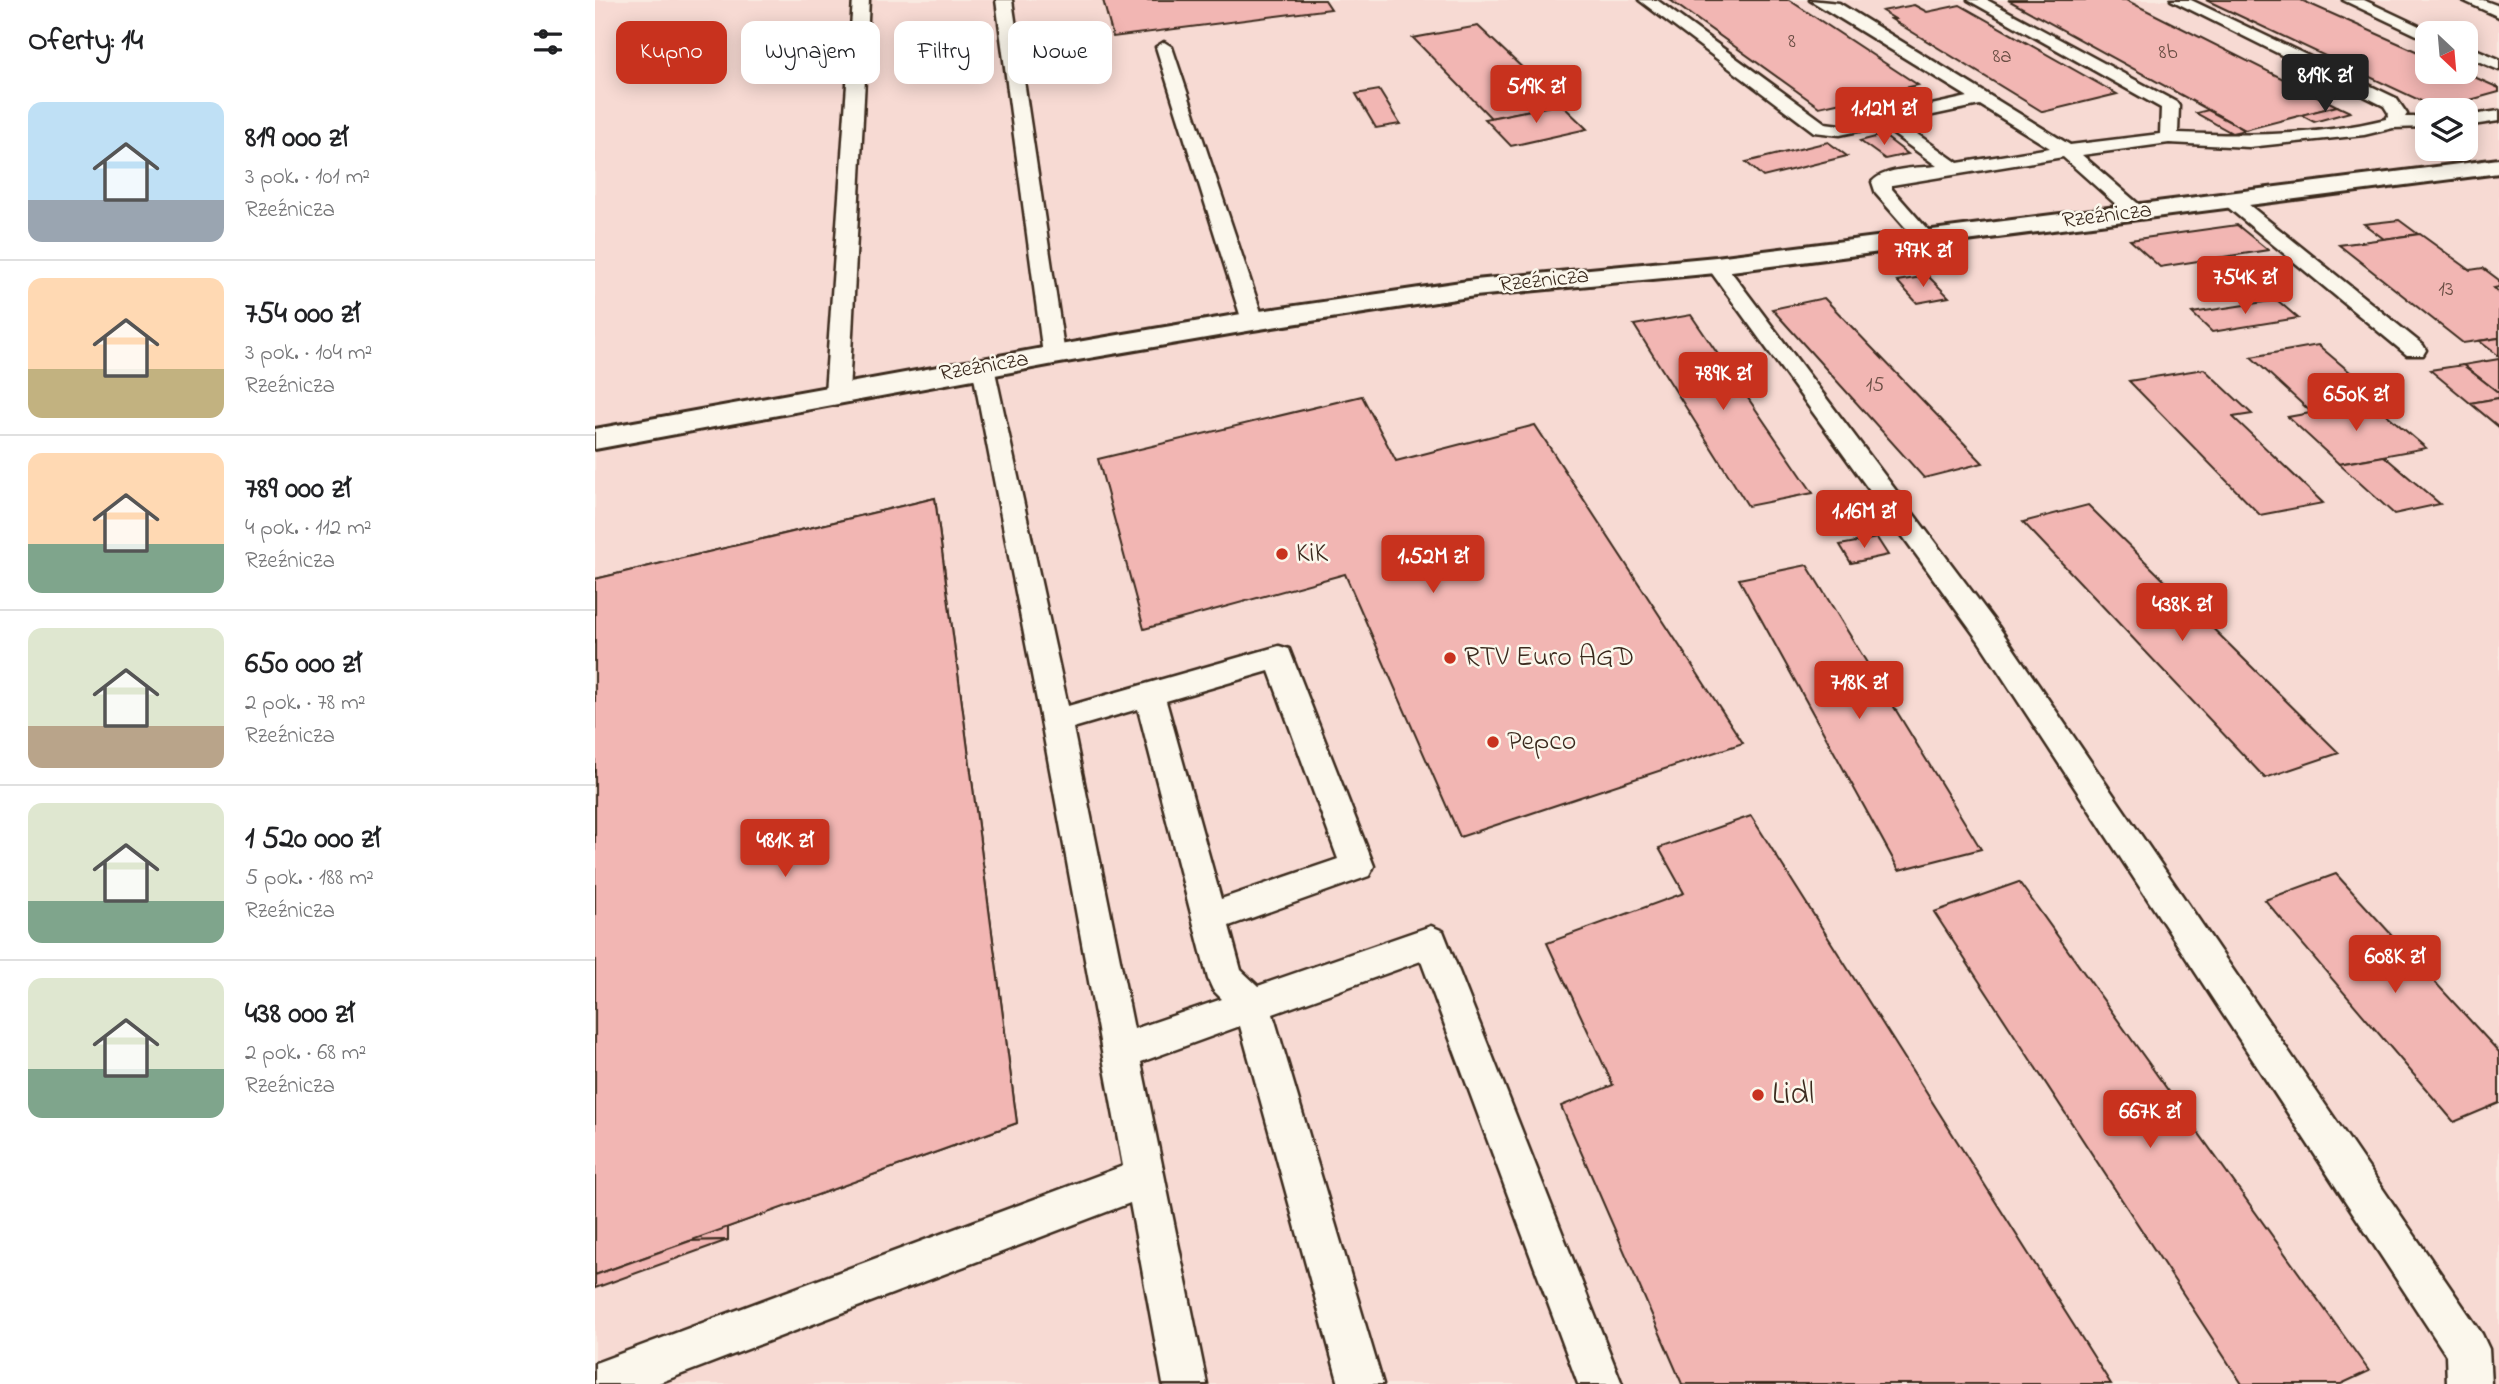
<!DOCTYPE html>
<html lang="pl">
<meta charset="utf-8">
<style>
body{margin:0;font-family:"Indie Flower",sans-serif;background:#f2f2f2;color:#202124;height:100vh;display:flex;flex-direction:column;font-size:26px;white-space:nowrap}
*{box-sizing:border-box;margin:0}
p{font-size:23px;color:#757577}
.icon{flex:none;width:38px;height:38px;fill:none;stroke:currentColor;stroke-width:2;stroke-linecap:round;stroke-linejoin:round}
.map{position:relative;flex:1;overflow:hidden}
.drawer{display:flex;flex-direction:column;background:#fff;width:595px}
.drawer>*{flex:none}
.banner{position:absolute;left:21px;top:21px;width:665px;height:63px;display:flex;gap:14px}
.needle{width:46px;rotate:154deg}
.buttons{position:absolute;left:1820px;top:21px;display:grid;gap:14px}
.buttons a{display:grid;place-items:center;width:63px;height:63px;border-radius:14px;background:#fff;box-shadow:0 4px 18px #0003;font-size:35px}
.price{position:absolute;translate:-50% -60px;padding:0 16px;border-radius:7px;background:#c8321e;color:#fff;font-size:23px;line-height:46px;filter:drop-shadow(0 2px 4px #0008)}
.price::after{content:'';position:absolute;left:50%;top:42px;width:21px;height:16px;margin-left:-10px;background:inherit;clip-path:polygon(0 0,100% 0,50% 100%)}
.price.current{background:#222;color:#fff}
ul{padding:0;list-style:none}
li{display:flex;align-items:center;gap:21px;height:175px;padding:0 28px}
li+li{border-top:2px solid #e0e0e0}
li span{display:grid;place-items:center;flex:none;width:196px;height:140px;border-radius:14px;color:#555}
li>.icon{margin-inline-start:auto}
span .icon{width:84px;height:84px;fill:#fffc;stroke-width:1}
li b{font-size:30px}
h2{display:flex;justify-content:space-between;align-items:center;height:84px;padding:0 28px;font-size:30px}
.tag{padding:0 24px;border-radius:14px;background:#fff;box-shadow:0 4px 18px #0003;font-size:24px;line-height:63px}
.tag.current{background:#c8321e;color:#fff}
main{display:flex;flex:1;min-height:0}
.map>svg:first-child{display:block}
</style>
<main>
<section class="drawer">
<h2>Oferty: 14<svg class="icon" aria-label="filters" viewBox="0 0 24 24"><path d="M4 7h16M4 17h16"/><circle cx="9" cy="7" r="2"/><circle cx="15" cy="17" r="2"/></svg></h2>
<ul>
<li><span style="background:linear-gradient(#bfe0f5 70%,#9aa5b1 0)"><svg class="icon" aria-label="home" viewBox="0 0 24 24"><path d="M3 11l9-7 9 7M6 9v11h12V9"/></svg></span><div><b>819 000 zł</b><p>3 pok. · 101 m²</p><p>Rzeźnicza</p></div></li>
<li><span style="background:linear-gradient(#ffd9b3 65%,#c2b280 0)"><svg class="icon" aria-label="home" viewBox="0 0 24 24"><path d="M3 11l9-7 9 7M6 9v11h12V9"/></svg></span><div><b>754 000 zł</b><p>3 pok. · 104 m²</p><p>Rzeźnicza</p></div></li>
<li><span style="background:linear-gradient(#ffd9b3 65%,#7fa58c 0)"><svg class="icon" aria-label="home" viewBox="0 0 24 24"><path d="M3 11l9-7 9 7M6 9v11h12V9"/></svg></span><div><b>789 000 zł</b><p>4 pok. · 112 m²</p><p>Rzeźnicza</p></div></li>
<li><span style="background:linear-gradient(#dfe7d0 70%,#b9a48a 0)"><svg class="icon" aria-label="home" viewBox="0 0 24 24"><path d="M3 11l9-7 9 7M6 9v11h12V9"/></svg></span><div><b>650 000 zł</b><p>2 pok. · 78 m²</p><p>Rzeźnicza</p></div></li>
<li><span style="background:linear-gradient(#dfe7d0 70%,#7fa58c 0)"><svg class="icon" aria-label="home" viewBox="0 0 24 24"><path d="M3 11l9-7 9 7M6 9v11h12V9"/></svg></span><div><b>1 520 000 zł</b><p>5 pok. · 188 m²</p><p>Rzeźnicza</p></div></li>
<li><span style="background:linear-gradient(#dfe7d0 65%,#7fa58c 0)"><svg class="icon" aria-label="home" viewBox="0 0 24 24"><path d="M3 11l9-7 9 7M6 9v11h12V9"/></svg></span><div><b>438 000 zł</b><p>2 pok. · 68 m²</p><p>Rzeźnicza</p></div></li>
</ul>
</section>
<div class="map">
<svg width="1904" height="1384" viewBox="0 0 1904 1384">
<rect width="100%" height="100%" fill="#f9eae1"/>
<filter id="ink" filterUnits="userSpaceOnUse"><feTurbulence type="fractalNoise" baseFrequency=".0143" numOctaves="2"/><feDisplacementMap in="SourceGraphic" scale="14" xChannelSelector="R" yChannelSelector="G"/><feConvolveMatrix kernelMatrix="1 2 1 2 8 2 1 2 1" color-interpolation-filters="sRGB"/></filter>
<g filter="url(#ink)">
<path fill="#f7dad3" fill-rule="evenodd" d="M0,0H1904V1384H0ZM1832,33H1871V72H1832ZM1832,110H1871V149H1832Z"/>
<g fill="#f2b6b3" stroke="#3b2a1e" stroke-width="2">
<path d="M508,0H730L736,9L518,37Z"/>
<path d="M1075,0H1194L1323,85L1224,107Z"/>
<path d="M1413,0H1531L1742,106L1650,130Z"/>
<path d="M1611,0H1706L1832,56V72H1868L1904,88V92L1843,109Z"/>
<path d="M1319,5L1332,12L1365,5L1522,94L1448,112L1296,19H1300L1287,11Z"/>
<path d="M883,26L966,104L896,118L818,38Z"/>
<path d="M784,90L805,124L781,128L761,94Z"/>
<path d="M966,104L992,129L916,146L890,119Z"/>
<path d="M1742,106L1755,112L1719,122L1706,115Z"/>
<path d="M1613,110L1650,130L1637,133L1601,113Z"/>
<path d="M1288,135L1313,154L1290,159L1265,141Z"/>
<path d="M1233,142L1252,156L1168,177L1151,162Z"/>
<path d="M1804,220L1823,234L1789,239L1769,224Z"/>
<path d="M1642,225L1673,250L1565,267L1535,240Z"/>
<path d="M1825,234L1875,270L1888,268L1904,280V287L1899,288L1904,292V338L1868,343L1744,245Z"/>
<path d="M1333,276L1354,297L1322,303L1302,281Z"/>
<path d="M1229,298L1388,463L1329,478L1177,309Z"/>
<path d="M1682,300L1703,318L1617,332L1597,313Z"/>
<path d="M1096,315L1218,493L1153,506L1039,325Z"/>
<path d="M1904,338V356L1884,341Z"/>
<path d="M1723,345L1788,400L1717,413L1656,357Z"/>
<path d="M1904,359V393L1868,365Z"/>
<path d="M1868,365L1904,393V398L1875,403L1835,370Z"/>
<path d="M1609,369L1657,414L1638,417L1728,503L1665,515L1534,381Z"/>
<path d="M767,396L801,461L940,425L1148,743L865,837L750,574L549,629L503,459Z"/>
<path d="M1904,398V427L1875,403Z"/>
<path d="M1777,402L1831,448L1744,464L1693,417Z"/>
<path d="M1789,456L1845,504L1799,514L1744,464Z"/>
<path d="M340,498L422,1123L133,1227V1240L95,1241V1218L0,1252V579Z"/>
<path d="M340,498L422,1123L0,1275V579Z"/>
<path d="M1493,505L1744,753L1670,778L1428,522Z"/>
<path d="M1282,538L1293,555L1256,563L1245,545Z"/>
<path d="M1212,565L1386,849L1304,870L1144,579Z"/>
<path d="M1156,816L1516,1384H1087L966,1106L1018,1085L952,943L1089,893L1064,848Z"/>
<path d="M1741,874L1904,1052V1103L1859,1122L1670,900Z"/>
<path d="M1424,882L1774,1371L1746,1384H1647L1339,912Z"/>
<path d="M133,1240L0,1288V1275L95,1241Z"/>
</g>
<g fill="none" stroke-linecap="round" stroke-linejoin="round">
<g stroke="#3b2a1e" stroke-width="5">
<g id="lane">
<path d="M258,0H274L254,393L250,398H234L230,393Z"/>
<path d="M401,0H417L470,355L467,360H451L448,355Z"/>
<path d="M1044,0H1062L1230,123L1245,125L1373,97L1215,0L1244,3L1475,145L1565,134L1566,108L1373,0H1392L1581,102L1584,106L1583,133C1652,136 1723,136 1791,119L1794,114L1789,106L1576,0H1596L1801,98L1812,114L1810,117H1832V127L1798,128L1769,135L1654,147L1574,143L1487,155L1548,208L1551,212L1541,218L1534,216L1468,157L1297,185V189L1341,239L1338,243H1324L1281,194L1277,182C1290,167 1324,168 1342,166L1287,126L1245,135L1219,132ZM1385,105L1455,148L1363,163L1305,122Z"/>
<path d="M1748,0H1769L1839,33H1832V39L1826,37Z"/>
<path d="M1867,0H1888L1904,6V17Z"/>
<path d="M569,42L577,47L669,321L666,326H650L647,321L561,47Z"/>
<path d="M1871,45L1904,59V70L1871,56Z"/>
<path d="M1904,111V121L1871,126V116Z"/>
<path d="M1636,194L1643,196L1828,345L1831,350L1828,355H1812L1629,204L1626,200L1629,196Z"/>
<path d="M1121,259L1128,261L1403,626L1887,1334L1894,1349L1896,1384H1852L1851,1355L1383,640L1111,265L1114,261Z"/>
<path d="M388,360L396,362L399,367L473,706L684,646L694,649L779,866L774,876L634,926L646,970L663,986L836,926L848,931L1027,1384H983L826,961L678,1014L788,1384H744L645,1026L546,1062L612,1384H568L535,1203L61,1384H0V1363L3,1362L528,1166L446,721L377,367L380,362ZM674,671L743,859L626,899L571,701ZM543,709L613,979L618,990L627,999L539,1029L478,728Z"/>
</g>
</g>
<g stroke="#3b2a1e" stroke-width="6">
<path id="street" d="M1904,159V173L1121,273L880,296L658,330L459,364L0,449V429L459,346L658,312L880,280L1121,257Z"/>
</g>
<use href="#lane" fill="#fbf7ec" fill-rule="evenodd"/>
<use href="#street" fill="#fbf7ec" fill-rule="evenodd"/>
</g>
</g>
<g fill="#c8321e" stroke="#fbf7ec" stroke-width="2.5">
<circle cx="687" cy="554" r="7"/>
<circle cx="855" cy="658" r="7"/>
<circle cx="898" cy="742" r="7"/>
<circle cx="1163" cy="1095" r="7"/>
</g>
<g text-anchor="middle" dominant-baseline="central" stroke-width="5" stroke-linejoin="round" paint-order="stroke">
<g font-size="21" fill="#694d43">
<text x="1197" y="42">8</text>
<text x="1573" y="53">8b</text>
<text x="1407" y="57">8a</text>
<text x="1851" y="290">13</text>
<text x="1280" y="386">15</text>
</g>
<g font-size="23" fill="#3b2a1e" stroke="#fbf7ec">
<text transform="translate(1512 216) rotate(-7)">Rzeźnicza</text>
<text transform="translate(949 281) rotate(-6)">Rzeźnicza</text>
<text transform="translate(389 367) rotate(-10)">Rzeźnicza</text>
</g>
<g font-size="28" fill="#3b2a1e" stroke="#fbf7ec" text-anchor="start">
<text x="701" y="554">KiK</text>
<text x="869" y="658">RTV Euro AGD</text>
<text x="912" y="742">Pepco</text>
</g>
<g font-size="33" fill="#3b2a1e" stroke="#fbf7ec" text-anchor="start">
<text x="1177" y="1095">Lidl</text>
</g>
</g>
</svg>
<div class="buttons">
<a><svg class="needle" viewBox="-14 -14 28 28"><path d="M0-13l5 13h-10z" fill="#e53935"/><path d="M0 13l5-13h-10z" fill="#757577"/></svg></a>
<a><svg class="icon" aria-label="layers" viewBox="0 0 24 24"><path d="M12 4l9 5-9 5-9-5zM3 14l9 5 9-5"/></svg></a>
</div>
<b class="price current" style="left:1730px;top:114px">819K zł</b>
<b class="price" style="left:941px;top:125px">519K zł</b>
<b class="price" style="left:1289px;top:147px">1.12M zł</b>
<b class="price" style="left:1328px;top:289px">797K zł</b>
<b class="price" style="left:1650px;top:316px">754K zł</b>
<b class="price" style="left:1128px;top:412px">789K zł</b>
<b class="price" style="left:1761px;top:433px">650K zł</b>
<b class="price" style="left:1269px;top:550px">1.16M zł</b>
<b class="price" style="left:838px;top:595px">1.52M zł</b>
<b class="price" style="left:1587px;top:643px">438K zł</b>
<b class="price" style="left:1264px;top:721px">718K zł</b>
<b class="price" style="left:190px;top:879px">481K zł</b>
<b class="price" style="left:1800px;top:995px">608K zł</b>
<b class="price" style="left:1555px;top:1150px">667K zł</b>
<div class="banner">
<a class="tag current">Kupno</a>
<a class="tag">Wynajem</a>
<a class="tag">Filtry</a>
<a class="tag">Nowe</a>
</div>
</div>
</main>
